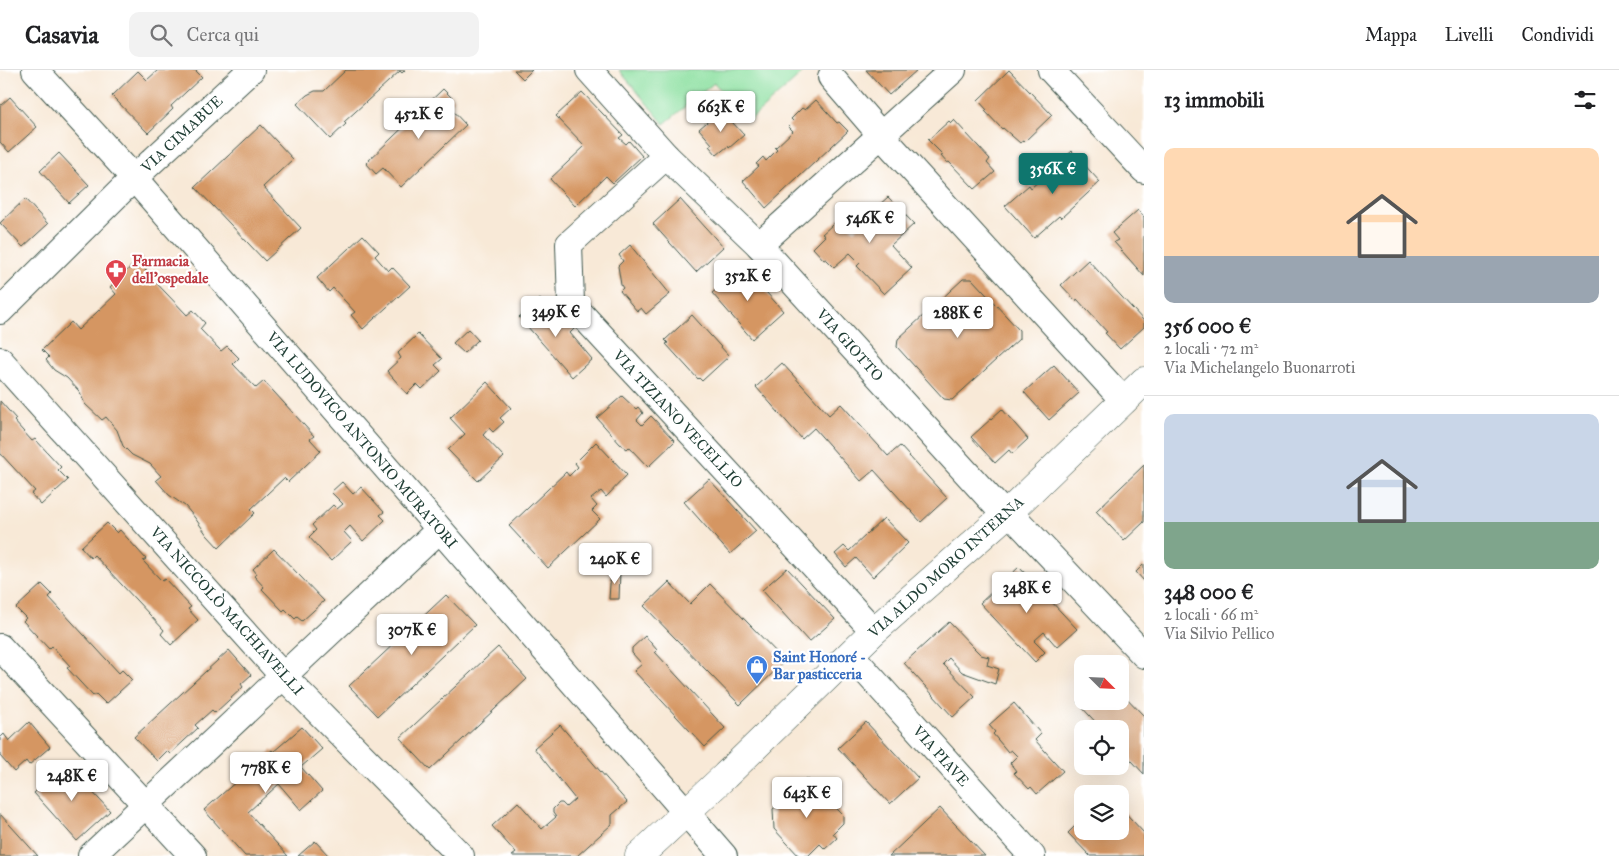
<!DOCTYPE html>
<html lang="it">
<meta charset="utf-8">
<style>
body{margin:0;font-family:"IM FELL Great Primer",serif;background:#f2f2f2;color:#202124;height:100vh;display:flex;flex-direction:column;font-size:19px;white-space:nowrap}
*{box-sizing:border-box;margin:0}
p{font-size:16px;color:#757577}
.icon{flex:none;width:28px;height:28px;fill:none;stroke:currentColor;stroke-width:2;stroke-linecap:round;stroke-linejoin:round}
.map{position:relative;flex:1;overflow:hidden}
.sheet{display:flex;flex-direction:column;background:#fff;width:475px}
.sheet>*{flex:none}
.needle{width:32px;rotate:114deg}
.fabs{position:absolute;left:1074px;top:585px;display:grid;gap:10px}
.fabs a{display:grid;place-items:center;width:55px;height:55px;border-radius:10px;background:#fff;box-shadow:0 5px 20px #0002;font-size:25px}
.price{position:absolute;translate:-50% -42px;padding:0 11px;border-radius:5px;background:#fff;color:#222;font-size:16px;line-height:32px;filter:drop-shadow(0 1px 2px #0008)}
.price::after{content:'';position:absolute;left:50%;top:30px;width:15px;height:11px;margin-left:-8px;background:inherit;clip-path:polygon(0 0,100% 0,50% 100%)}
.price.on{background:#0f766e;color:#fff}
ul{padding:0;list-style:none}
li{display:grid;align-content:center;gap:10px;height:265px;padding:0 20px}
li+li{border-top:1px solid #e0e0e0}
li span{display:grid;place-items:center;height:155px;border-radius:10px;color:#555}
li>.icon{margin-inline-start:auto}
span .icon{width:90px;height:90px;fill:#fffc;stroke-width:1}
li b{font-size:21px}
h2{display:flex;justify-content:space-between;align-items:center;height:60px;padding:0 20px;font-size:21px}
header{display:flex;align-items:center;gap:30px;box-sizing:border-box;height:70px;padding:0 25px;background:#fff;border-bottom:1px solid #e0e0e0}
header strong{font-size:24px}
nav{display:flex;gap:28px;margin-inline-start:auto;font-size:18px}
.search{width:350px;height:45px;background:#f2f2f2;display:flex;align-items:center;gap:12px;box-sizing:border-box;padding:0 18px;border-radius:10px;color:#757577;font-size:19px}
main{display:flex;flex:1;min-height:0}
.map>svg:first-child{display:block}
</style>
<header>
<strong>Casavia</strong>
<div class="search"><svg class="icon" aria-label="search" viewBox="0 0 24 24"><circle cx="10" cy="10" r="6"/><path d="M15 15l6 6"/></svg>Cerca qui</div>
<nav><a>Mappa</a><a>Livelli</a><a>Condividi</a></nav>
</header>
<main>
<div class="map">
<svg width="1144" height="786" viewBox="0 0 1144 786">
<rect width="100%" height="100%" fill="#fff"/>
<filter id="ink" filterUnits="userSpaceOnUse"><feTurbulence type="fractalNoise" baseFrequency=".02" numOctaves="2"/><feDisplacementMap in="SourceGraphic" scale="10" xChannelSelector="R" yChannelSelector="G"/><feConvolveMatrix kernelMatrix="1 2 1 2 8 2 1 2 1" color-interpolation-filters="sRGB"/></filter>
<filter id="wash" filterUnits="userSpaceOnUse"><feTurbulence type="fractalNoise" baseFrequency=".0096" numOctaves="4" result="noise"/><feDisplacementMap in="SourceGraphic" scale="20" xChannelSelector="R" yChannelSelector="G"/><feGaussianBlur stdDeviation="1.12" result="paint"/><feColorMatrix in="noise" values="0 0 0 0 0 0 0 0 0 0 0 0 0 0 0 0 0 1.4 0 .05"/><feComposite in="paint" operator="in"/></filter>
<g filter="url(#wash)">
<rect width="100%" height="100%" fill="#f8e9d7"/>
<path fill="#8de0a1" stroke="#568e6a" d="M619,0H806L750,50L714,13L664,54Z"/>
<g id="blocks">
<g fill="#d59662">
<path d="M158,0H195L202,7L171,36L173,39L148,63L112,26L138,1L147,10Z"/>
<path d="M346,0H405L402,3L400,1L344,52L346,54L330,69L297,34L307,25L315,21H324Z"/>
<path d="M514,0H532L523,9Z"/>
<path d="M866,0H917L889,25Z"/>
<path d="M1009,0L1052,45L1024,72L1023,71L1020,73L1003,58L1002,59L985,41L987,40L978,30Z"/>
<path d="M443,19L454,30L448,36L466,55L401,117L383,98L376,104L366,93Z"/>
<path d="M582,22L623,65L619,68L626,74L629,71L642,86L613,113L606,106L575,136L550,109L585,76L556,46Z"/>
<path d="M10,27L37,57L9,82L0,72V36Z"/>
<path d="M816,30L837,53L839,52L848,61L766,138L743,111L759,96L756,94L763,87L766,91L777,80L775,78L793,61L788,56L793,51L791,49L802,38L805,40Z"/>
<path d="M721,40L744,65L729,78L728,76L717,85L709,76L712,74L699,59Z"/>
<path d="M954,50L990,89L987,93L995,102L975,119L949,92L947,93L941,86L943,85L928,70L949,51L951,53Z"/>
<path d="M261,55L293,89L263,117L301,158L265,191L195,117Z"/>
<path d="M1072,81L1100,112L1061,148L1059,146L1034,168L1005,136L1029,115L1031,118Z"/>
<path d="M59,83L89,115L69,133L40,101Z"/>
<path d="M888,127L914,154L891,175L912,198L884,224L857,196L860,193L850,183L834,197L826,189L824,190L813,178L825,166L822,164L841,147L854,161L870,146L867,142L877,133L879,135Z"/>
<path d="M25,129L48,154L23,177L0,153Z"/>
<path d="M680,129L723,177L696,202L653,154Z"/>
<path d="M1138,140L1144,147V206L1114,172L1118,170L1112,163Z"/>
<path d="M363,165L379,182L375,186L388,201L392,197L410,216L363,259L351,245L355,242L333,218L329,222L317,208Z"/>
<path d="M630,175L670,224L646,244L641,238L637,241L620,221L623,218L621,215L618,196L623,191L619,185Z"/>
<path d="M141,187L149,196L145,201L187,245L193,240L205,253L200,259L221,281L227,276L239,288L233,294L256,318L264,311L314,366L310,369L321,381L288,412L284,408L251,439L255,443L219,478L207,465L195,448L185,436L169,425L156,410L161,406L150,394L132,385L123,376L117,360L106,347L102,350L85,334L79,321L67,308L54,300L46,290L49,287L42,280L71,252L78,260L116,224L110,217Z"/>
<path d="M1088,190L1144,251V257L1120,279L1105,263L1107,262L1077,229L1076,231L1061,215Z"/>
<path d="M743,196L783,241L752,269L712,223Z"/>
<path d="M963,209H972L1019,260V269L952,330L944,329L897,277L898,269Z"/>
<path d="M540,229L564,257L569,254L573,255L574,259L570,263L592,289L572,307L519,247Z"/>
<path d="M692,245L729,286L702,311L699,308L698,309L666,274L668,273L665,270Z"/>
<path d="M468,259L478,270L464,283L453,273Z"/>
<path d="M418,264L442,289L435,295L441,301L422,319L417,314L407,324L387,301L401,288L398,283Z"/>
<path d="M782,293L829,345L841,334L888,386L900,376L947,428L921,452L874,400L861,411L814,358L802,369L756,317Z"/>
<path d="M1054,295L1079,323L1049,350L1024,322Z"/>
<path d="M487,312L511,338L500,348L504,352L493,362L489,358L483,365L504,387L478,411L448,380L465,364L450,348Z"/>
<path d="M622,326L636,339L638,337L643,343L637,350L642,355L651,346L675,371L648,397L629,377L627,379L620,374L597,348Z"/>
<path d="M0,331L16,349L14,351L32,371L35,369L61,397L58,400L68,410L41,435L31,424L35,421L0,383Z"/>
<path d="M1002,339L1028,369L1012,384L1009,380L995,393L971,367Z"/>
<path d="M596,372L627,405L606,427L601,421L591,429L597,436L592,441L600,449L548,498L509,456L566,402L569,406L578,397L575,393Z"/>
<path d="M1144,395V452L1124,471L1096,441Z"/>
<path d="M709,409L756,461L730,484L684,432Z"/>
<path d="M342,412L353,424L361,417L384,442L380,445L385,450L363,471L350,456L344,462L352,471L331,491L309,467L316,460L312,455L333,435L337,439L343,434L331,422Z"/>
<path d="M884,448L908,473L873,507L856,488L846,497L835,484L844,476L849,481Z"/>
<path d="M107,453L117,463L120,460L146,489L143,491L162,511L165,509L191,537L188,539L198,550L171,575L161,564L164,560L94,485L91,488L81,477Z"/>
<path d="M274,479L324,531L302,551L297,547L295,549L285,539L283,541L262,519L264,517L254,506L257,504L253,499Z"/>
<path d="M1144,494V511L1136,502Z"/>
<path d="M1019,497L1077,559L1057,577L1044,562L1034,571L1045,582L1035,592L980,533Z"/>
<path d="M787,498L835,549L809,572L762,520Z"/>
<path d="M611,500H620L619,529H609Z"/>
<path d="M669,512L690,534L710,514L785,591L740,635L644,536Z"/>
<path d="M42,514L52,524L49,527L119,603L122,600L132,610L106,634L96,624L93,626L67,598L70,596L52,576L49,579L23,551L26,548L16,538Z"/>
<path d="M446,525L475,555L378,646L349,616Z"/>
<path d="M949,552L975,579L981,585L989,587L987,595L999,599L995,614L962,602L949,588L943,594L975,627L953,647L904,593Z"/>
<path d="M645,566L657,580L655,582L725,658L705,677L634,601L642,594L632,583V578Z"/>
<path d="M498,577L527,609L430,700L400,668Z"/>
<path d="M229,580L251,605L241,614L243,617L215,643L212,640L195,655L198,658L170,684L167,681L157,691L134,667Z"/>
<path d="M1120,611L1125,616L1120,621L1144,646V704L1120,678V659H1102L1077,632L1082,627V631H1120Z"/>
<path d="M1014,633L1041,664L1035,670L1063,701L1037,724L1031,717L1029,719L1014,703L1016,701L1010,693L1017,686L1011,680L1008,682L993,664L995,662L989,655Z"/>
<path d="M29,652L50,677L29,695L26,691L14,702L0,686V668L4,664L9,671Z"/>
<path d="M866,652L918,708L890,734L838,678Z"/>
<path d="M560,655L627,732L612,745V754L577,786H512L516,783L492,756L518,732L542,759L556,747L553,743V739L559,733H562L566,737L575,729L534,678Z"/>
<path d="M302,657L322,679L301,697L322,721L301,740L279,714L248,742L288,786H245L204,740L272,680L273,682Z"/>
<path d="M66,693L110,741L77,771L34,723Z"/>
<path d="M807,708L843,745V753L833,763L837,768L825,779L820,774L808,786H799L774,759L773,739Z"/>
<path d="M1120,737L1144,763V786H1090L1068,763L1082,749V761H1120Z"/>
<path d="M940,738L985,786H889Z"/>
<path d="M0,744L38,786H0Z"/>
<path d="M315,771L329,786H298Z"/>
</g>
</g>
</g>
<g filter="url(#ink)">
<use href="#blocks" fill-opacity="0" stroke="#40574c" stroke-width="1"/>
<g fill="none" stroke-linecap="round" stroke-linejoin="round">
<g stroke="#40574c" stroke-width="28">
<g id="minor">
<path d="M35,0L134,108L724,786"/>
<path d="M589,0L666,86L759,175L1004,444"/>
<path d="M1051,0L1144,100"/>
<path d="M831,7L880,64L1124,331"/>
<path d="M666,86L569,174L571,233L874,561"/>
<path d="M759,175L953,0"/>
<path d="M0,241L134,108L251,0"/>
<path d="M0,290L283,606L461,786"/>
<path d="M1009,442L1144,585"/>
<path d="M0,577L193,786"/>
<path d="M851,585L1032,786"/>
<path d="M91,786L439,460"/>
</g>
</g>
<g stroke="#40574c" stroke-width="29">
<path id="tertiary" d="M639,786L725,706L874,561L1009,442L1144,311"/>
</g>
<use href="#minor" stroke="#fff" stroke-width="26"/>
<use href="#tertiary" stroke="#fff" stroke-width="28"/>
</g>
</g>
<defs>
<g id="pharmacy-pin" transform="scale(1.125)"><path d="M0 17L-7.5 6A9.5 9.5 0 1 1 7.5 6Z" fill="#e0444e" stroke="#fff"/><path d="M-2-6h4v4h4v4h-4v4h-4v-4h-4v-4h4Z" fill="#fff"/></g>
<g id="shop-pin" transform="scale(1.125)"><path d="M0 17L-7.5 6A9.5 9.5 0 1 1 7.5 6Z" fill="#3f7fe0" stroke="#fff"/><path d="M-5-2.5h2.3a2.7 3.5 0 0 1 5.4 0H5L5.5 6h-11ZM-1.5-2.5h3a1.5 2.3 0 0 0-3 0Z" fill="#fff"/></g>
</defs>
<g fill-rule="evenodd">
<use href="#pharmacy-pin" x="116" y="200"/>
<use href="#shop-pin" x="757" y="596"/>
</g>
<g text-anchor="middle" dominant-baseline="central" stroke-width="4.5" stroke-linejoin="round" paint-order="stroke">
<g font-size="15" fill="#1f3d34" stroke="#fff">
<text transform="translate(182 64) rotate(-43)">VIA CIMABUE</text>
<text transform="translate(850 275) rotate(48)">VIA GIOTTO</text>
<text transform="translate(678 349) rotate(47)">VIA TIZIANO VECELLIO</text>
<text transform="translate(362 370) rotate(49)">VIA LUDOVICO ANTONIO MURATORI</text>
<text transform="translate(946 497) rotate(-42)">VIA ALDO MORO INTERNA</text>
<text transform="translate(227 541) rotate(48)">VIA NICCOLÒ MACHIAVELLI</text>
<text transform="translate(941 686) rotate(48)">VIA PIAVE</text>
</g>
<g font-size="15" font-weight="bold" fill="#be3a42" stroke="#fff" text-anchor="start">
<text x="132" y="191">Farmacia<tspan x="132" dy="17">dell'ospedale</tspan></text>
</g>
<g font-size="15" font-weight="bold" fill="#366cbe" stroke="#fff" text-anchor="start">
<text x="773" y="587">Saint Honoré -<tspan x="773" dy="17">Bar pasticceria</tspan></text>
</g>
</g>
</svg>
<div class="fabs">
<a><svg class="needle" viewBox="-14 -14 28 28"><path d="M0-13l5 13h-10z" fill="#e53935"/><path d="M0 13l5-13h-10z" fill="#757577"/></svg></a>
<a><svg class="icon" aria-label="locate" viewBox="0 0 24 24"><circle cx="12" cy="12" r="6"/><path d="M12 2v4M12 18v4M2 12h4M18 12h4"/></svg></a>
<a><svg class="icon" aria-label="layers" viewBox="0 0 24 24"><path d="M12 4l9 5-9 5-9-5zM3 14l9 5 9-5"/></svg></a>
</div>
<b class="price" style="left:721px;top:63px">663K €</b>
<b class="price" style="left:419px;top:70px">452K €</b>
<b class="price on" style="left:1053px;top:125px">356K €</b>
<b class="price" style="left:870px;top:174px">546K €</b>
<b class="price" style="left:748px;top:232px">352K €</b>
<b class="price" style="left:556px;top:268px">349K €</b>
<b class="price" style="left:958px;top:269px">288K €</b>
<b class="price" style="left:615px;top:515px">240K €</b>
<b class="price" style="left:1027px;top:544px">348K €</b>
<b class="price" style="left:412px;top:586px">307K €</b>
<b class="price" style="left:266px;top:724px">778K €</b>
<b class="price" style="left:72px;top:732px">248K €</b>
<b class="price" style="left:807px;top:749px">643K €</b>
</div>
<section class="sheet">
<h2>13 immobili<svg class="icon" aria-label="filters" viewBox="0 0 24 24"><path d="M4 7h16M4 17h16"/><circle cx="9" cy="7" r="2"/><circle cx="15" cy="17" r="2"/></svg></h2>
<ul>
<li><span style="background:linear-gradient(#ffd9b3 70%,#9aa5b1 0)"><svg class="icon" aria-label="home" viewBox="0 0 24 24"><path d="M3 11l9-7 9 7M6 9v11h12V9"/></svg></span><div><b>356 000 €</b><p>2 locali · 72 m²</p><p>Via Michelangelo Buonarroti</p></div></li>
<li><span style="background:linear-gradient(#c9d6e8 70%,#7fa58c 0)"><svg class="icon" aria-label="home" viewBox="0 0 24 24"><path d="M3 11l9-7 9 7M6 9v11h12V9"/></svg></span><div><b>348 000 €</b><p>2 locali · 66 m²</p><p>Via Silvio Pellico</p></div></li>
</ul>
</section>
</main>
